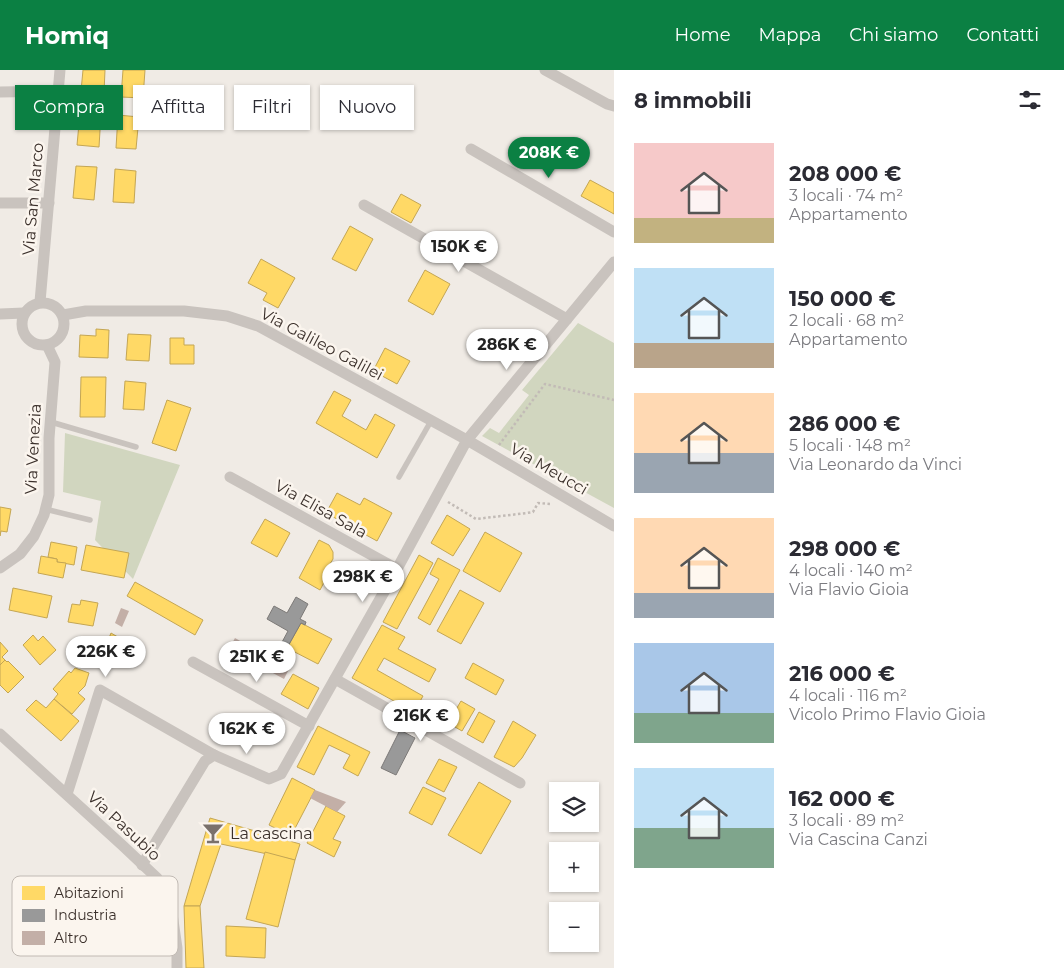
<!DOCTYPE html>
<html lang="it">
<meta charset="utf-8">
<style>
body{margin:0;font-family:Montserrat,sans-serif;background:#f2f2f3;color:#2b2b33;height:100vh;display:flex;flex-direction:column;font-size:19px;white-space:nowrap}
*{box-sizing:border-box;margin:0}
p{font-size:16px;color:#7c7c81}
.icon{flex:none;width:28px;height:28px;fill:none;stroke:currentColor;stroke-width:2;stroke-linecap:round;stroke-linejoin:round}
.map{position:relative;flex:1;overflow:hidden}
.panel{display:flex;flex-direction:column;background:#fff;width:450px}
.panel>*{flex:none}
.guide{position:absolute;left:15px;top:15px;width:475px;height:45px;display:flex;gap:10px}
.buttons{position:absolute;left:549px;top:712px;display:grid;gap:10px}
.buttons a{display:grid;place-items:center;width:50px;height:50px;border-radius:0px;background:#fff;box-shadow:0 1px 4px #0004;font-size:25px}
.price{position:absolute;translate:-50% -42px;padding:0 11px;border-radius:18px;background:#fff;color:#222;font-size:16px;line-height:32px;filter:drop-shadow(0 1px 2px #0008)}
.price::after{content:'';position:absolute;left:50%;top:30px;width:15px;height:11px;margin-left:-8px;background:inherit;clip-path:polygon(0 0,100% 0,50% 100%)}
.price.selected{background:#0b8043;color:#fff}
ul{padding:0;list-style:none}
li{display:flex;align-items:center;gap:15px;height:125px;padding:0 20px}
li span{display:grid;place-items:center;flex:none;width:140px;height:100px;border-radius:0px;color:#555}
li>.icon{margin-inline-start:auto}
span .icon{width:60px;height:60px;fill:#fffc;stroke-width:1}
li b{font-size:21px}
h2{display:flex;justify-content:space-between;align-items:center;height:60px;padding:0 20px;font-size:21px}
.tag{padding:0 18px;border-radius:0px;background:#fff;box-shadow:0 1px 4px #0004;font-size:18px;line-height:45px}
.tag.selected{background:#0b8043;color:#fff}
header{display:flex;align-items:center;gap:30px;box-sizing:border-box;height:70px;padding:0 25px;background:#0b8043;color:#fff}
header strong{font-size:24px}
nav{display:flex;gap:28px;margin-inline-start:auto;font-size:18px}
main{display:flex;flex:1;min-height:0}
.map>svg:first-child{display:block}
</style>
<header>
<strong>Homiq</strong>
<nav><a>Home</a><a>Mappa</a><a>Chi siamo</a><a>Contatti</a></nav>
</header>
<main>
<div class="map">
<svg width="614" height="898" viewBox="0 0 614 898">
<rect width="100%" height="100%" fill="#f0ebe5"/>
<g fill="#d1d6bf">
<path d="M578,253L614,273V438L482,366L490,358L499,363L529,325L522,320Z"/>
<path d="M65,363L180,395L133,509L95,470L101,431L63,422Z"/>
</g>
<g fill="#ffd966" stroke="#c4a654">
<path d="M83,0H105L104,23L81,21Z"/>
<path d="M123,0H145L143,28L121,27Z"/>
<path d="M80,43L101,44L99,77L77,75Z"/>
<path d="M118,45L139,47L136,79L116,78Z"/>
<path d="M76,96L97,97L94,130L73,128Z"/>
<path d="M115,99L136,101L134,133L113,132Z"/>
<path d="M590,110L614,123V144L581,126Z"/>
<path d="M401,124L421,135L411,153L391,142Z"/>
<path d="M350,156L373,169L356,201L332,189Z"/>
<path d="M261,189L295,208L278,238L263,230L267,223L248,213Z"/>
<path d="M425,200L450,214L433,245L408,231Z"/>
<path d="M96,259L109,260L108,288L79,287L80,265L96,266Z"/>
<path d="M128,264L151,265L149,291L126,290Z"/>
<path d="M170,268H184V275H194V294H170Z"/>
<path d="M385,278L410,291L397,314L373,301Z"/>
<path d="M81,307H106L105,347H80Z"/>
<path d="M125,311L146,313L144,340L123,339Z"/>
<path d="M334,321L351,330L342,346L366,360L375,344L395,355L377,388L316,353Z"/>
<path d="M167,330L191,338L176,381L152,373Z"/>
<path d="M337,423L360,435L364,428L392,443L377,471L326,443Z"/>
<path d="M0,437L11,439L7,462L1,461L0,466Z"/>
<path d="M447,445L470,459L453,486L431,473Z"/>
<path d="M265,449L290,463L277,487L251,473Z"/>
<path d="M485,462L522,483L500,522L463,501Z"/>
<path d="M319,470L329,475L333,482V489L327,499L330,501L320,520L299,508Z"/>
<path d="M51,472L77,477L74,495L57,492V489L48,487Z"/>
<path d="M86,475L129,483L124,508L81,500Z"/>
<path d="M419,485L433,493L397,559L383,552Z"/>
<path d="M41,486L57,489V492L66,493L63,508L38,503Z"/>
<path d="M438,488L460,500L430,555L418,548L439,509L430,504Z"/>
<path d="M354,492L375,504L364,525L342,514Z"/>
<path d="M135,512L203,550L195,565L127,526Z"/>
<path d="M13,518L52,526L47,548L9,540Z"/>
<path d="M460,520L484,533L461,574L437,561Z"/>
<path d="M81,530L98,533L93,556L68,552L72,534L80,535Z"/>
<path d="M301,553L332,569L318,594L287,578Z"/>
<path d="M382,555L405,567L398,579L436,599L429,612L384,588L377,600L423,626L414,642L352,608Z"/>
<path d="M111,563L128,573L117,594L102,586Z"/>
<path d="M33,565L38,571L43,566L56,580L40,595L23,575Z"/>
<path d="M0,572L8,581L2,587L5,590L0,595Z"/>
<path d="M5,590L7,592L8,591L24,607L8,623L0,615V595Z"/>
<path d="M473,593L504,610L496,625L465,608Z"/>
<path d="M75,598L89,603L85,616L78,623L85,629L72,644L54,629L58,624L53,619L69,601L71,603Z"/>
<path d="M293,604L319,618L308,639L281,624Z"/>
<path d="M54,629L79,651L61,671L26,640L36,630L46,638Z"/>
<path d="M461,631L475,639L462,661L448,653Z"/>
<path d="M479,642L495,651L483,673L467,664Z"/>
<path d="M513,651L536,665L522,688L514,697L494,687Z"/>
<path d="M318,656L370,682L358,706L343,698L350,685L329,675L314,705L297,697Z"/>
<path d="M439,689L457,697L444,722L426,713Z"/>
<path d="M292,708L315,720L291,766L269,755Z"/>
<path d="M479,712L511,731L481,784L448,765Z"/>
<path d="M423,717L446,728L432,755L409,743Z"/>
<path d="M326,736L345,746L333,769L341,772L334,787L307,773Z"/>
<path d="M210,748L300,774L295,790L221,774L200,836H184Z"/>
<path d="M265,782L295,790L278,857L246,849Z"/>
<path d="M184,836H200L204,898H186Z"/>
<path d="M226,856L266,858L265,888L226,886Z"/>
</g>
<g fill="#999" stroke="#7d7a78">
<path d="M296,527L308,534L300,549L306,552L305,555L301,553L287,578L281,574L288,561L267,549L274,536L287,543Z"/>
<path d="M400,660L415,668L396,705L381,698Z"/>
</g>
<g fill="#c3afa7">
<path d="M121,538L129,541L122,557L115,553Z"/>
<path d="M235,568L289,599L284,609L229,579Z"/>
<path d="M315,720L346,732L337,742L310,728Z"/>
</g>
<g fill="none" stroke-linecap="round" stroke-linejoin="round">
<g stroke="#c2bbb6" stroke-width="2.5" stroke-dasharray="2.5 2.5" stroke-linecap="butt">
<path d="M499,375L545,314L614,330"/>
<path d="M448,432L476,449L527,443L533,442L538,433L550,434"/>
</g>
<g stroke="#c9c3be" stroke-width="5.5">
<path d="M51,352L136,377"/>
<path d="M399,407L431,351"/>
<path d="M45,439L90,450"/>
</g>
<g stroke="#c9c3be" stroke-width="11">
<path d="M545,0L607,34L614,36"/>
<path d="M0,22L59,21"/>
<path d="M471,79L614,162"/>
<path d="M0,133H49"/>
<path d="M364,135L567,249"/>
<path d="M40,232L60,0"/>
<circle cx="43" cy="254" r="21"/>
<path d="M0,244L24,243"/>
<path d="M63,245L86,241H184L227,246L258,256L467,370L614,456"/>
<path d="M230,407L397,499"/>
<path d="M0,498L20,484L34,466L44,445L49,425V368L55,292L47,275"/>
<path d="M193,592L309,656"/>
<path d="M335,609L520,713"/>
<path d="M0,664L122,775L157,808L170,830L177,878V898"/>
<path d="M67,724L100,620L214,685L269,709L281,704L397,499L467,370L614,192"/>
<path d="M142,795L205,691L214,685"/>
</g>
</g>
<defs>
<g id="bar-bare" transform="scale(1.725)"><path d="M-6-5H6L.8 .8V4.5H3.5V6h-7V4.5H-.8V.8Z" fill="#7a716c" stroke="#fbf5ee" stroke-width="2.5" paint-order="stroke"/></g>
</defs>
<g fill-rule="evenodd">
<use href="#bar-bare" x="213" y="763"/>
</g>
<g text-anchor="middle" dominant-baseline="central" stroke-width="5" stroke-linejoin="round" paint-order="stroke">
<g font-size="16" fill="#3b302b" stroke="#fbf5ee">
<text transform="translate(33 129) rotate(-85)">Via San Marco</text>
<text transform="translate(322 274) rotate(28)">Via Galileo Galilei</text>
<text transform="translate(33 379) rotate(-87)">Via Venezia</text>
<text transform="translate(549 399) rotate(30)">Via Meucci</text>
<text transform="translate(321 439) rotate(29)">Via Elisa Sala</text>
<text transform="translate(124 756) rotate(43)">Via Pasubio</text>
</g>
<g font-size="16" fill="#3b302b" stroke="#fbf5ee" text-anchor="start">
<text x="230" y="763">La cascina</text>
</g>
</g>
<rect x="12" y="806" width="166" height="80" rx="8" fill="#fbf5ee" stroke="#c1bab4" stroke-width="1"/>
<rect x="22" y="816" width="23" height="14" fill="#ffd966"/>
<rect x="22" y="839" width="23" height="13" fill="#999"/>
<rect x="22" y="861" width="23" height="14" fill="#c3afa7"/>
<g font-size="14" fill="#3b302b">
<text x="54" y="828">Abitazioni</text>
<text x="54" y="850">Industria</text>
<text x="54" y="873">Altro</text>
</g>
</svg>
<div class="buttons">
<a><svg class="icon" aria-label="layers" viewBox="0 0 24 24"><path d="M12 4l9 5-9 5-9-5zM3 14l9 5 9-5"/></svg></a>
<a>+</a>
<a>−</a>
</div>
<b class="price selected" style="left:549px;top:109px">208K €</b>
<b class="price" style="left:459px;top:203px">150K €</b>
<b class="price" style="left:507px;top:301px">286K €</b>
<b class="price" style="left:363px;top:533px">298K €</b>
<b class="price" style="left:106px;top:608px">226K €</b>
<b class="price" style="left:257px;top:613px">251K €</b>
<b class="price" style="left:421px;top:672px">216K €</b>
<b class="price" style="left:247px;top:685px">162K €</b>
<div class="guide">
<a class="tag selected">Compra</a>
<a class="tag">Affitta</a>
<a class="tag">Filtri</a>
<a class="tag">Nuovo</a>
</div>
</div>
<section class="panel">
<h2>8 immobili<svg class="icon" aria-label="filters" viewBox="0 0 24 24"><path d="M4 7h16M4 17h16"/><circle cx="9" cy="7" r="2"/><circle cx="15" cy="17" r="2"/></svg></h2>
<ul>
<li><span style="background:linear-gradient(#f6c9c9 75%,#c2b280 0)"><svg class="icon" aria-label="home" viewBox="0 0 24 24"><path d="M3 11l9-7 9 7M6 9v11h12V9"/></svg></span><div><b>208 000 €</b><p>3 locali · 74 m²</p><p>Appartamento</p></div></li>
<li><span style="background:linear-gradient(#bfe0f5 75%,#b9a48a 0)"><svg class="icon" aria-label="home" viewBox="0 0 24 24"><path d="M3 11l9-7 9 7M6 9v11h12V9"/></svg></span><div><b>150 000 €</b><p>2 locali · 68 m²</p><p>Appartamento</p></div></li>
<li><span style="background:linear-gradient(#ffd9b3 60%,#9aa5b1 0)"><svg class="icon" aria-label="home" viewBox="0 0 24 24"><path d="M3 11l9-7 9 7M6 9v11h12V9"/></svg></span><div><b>286 000 €</b><p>5 locali · 148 m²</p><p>Via Leonardo da Vinci</p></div></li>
<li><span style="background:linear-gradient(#ffd9b3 75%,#9aa5b1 0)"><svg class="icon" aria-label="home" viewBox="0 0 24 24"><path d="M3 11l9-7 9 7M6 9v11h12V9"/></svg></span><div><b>298 000 €</b><p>4 locali · 140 m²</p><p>Via Flavio Gioia</p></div></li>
<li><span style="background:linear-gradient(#a9c7e8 70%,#7fa58c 0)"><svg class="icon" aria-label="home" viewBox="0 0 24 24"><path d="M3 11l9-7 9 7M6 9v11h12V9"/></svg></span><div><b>216 000 €</b><p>4 locali · 116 m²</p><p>Vicolo Primo Flavio Gioia</p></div></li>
<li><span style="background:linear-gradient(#bfe0f5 60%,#7fa58c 0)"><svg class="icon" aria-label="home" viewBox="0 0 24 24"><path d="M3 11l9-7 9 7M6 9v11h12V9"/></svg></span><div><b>162 000 €</b><p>3 locali · 89 m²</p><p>Via Cascina Canzi</p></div></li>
</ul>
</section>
</main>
